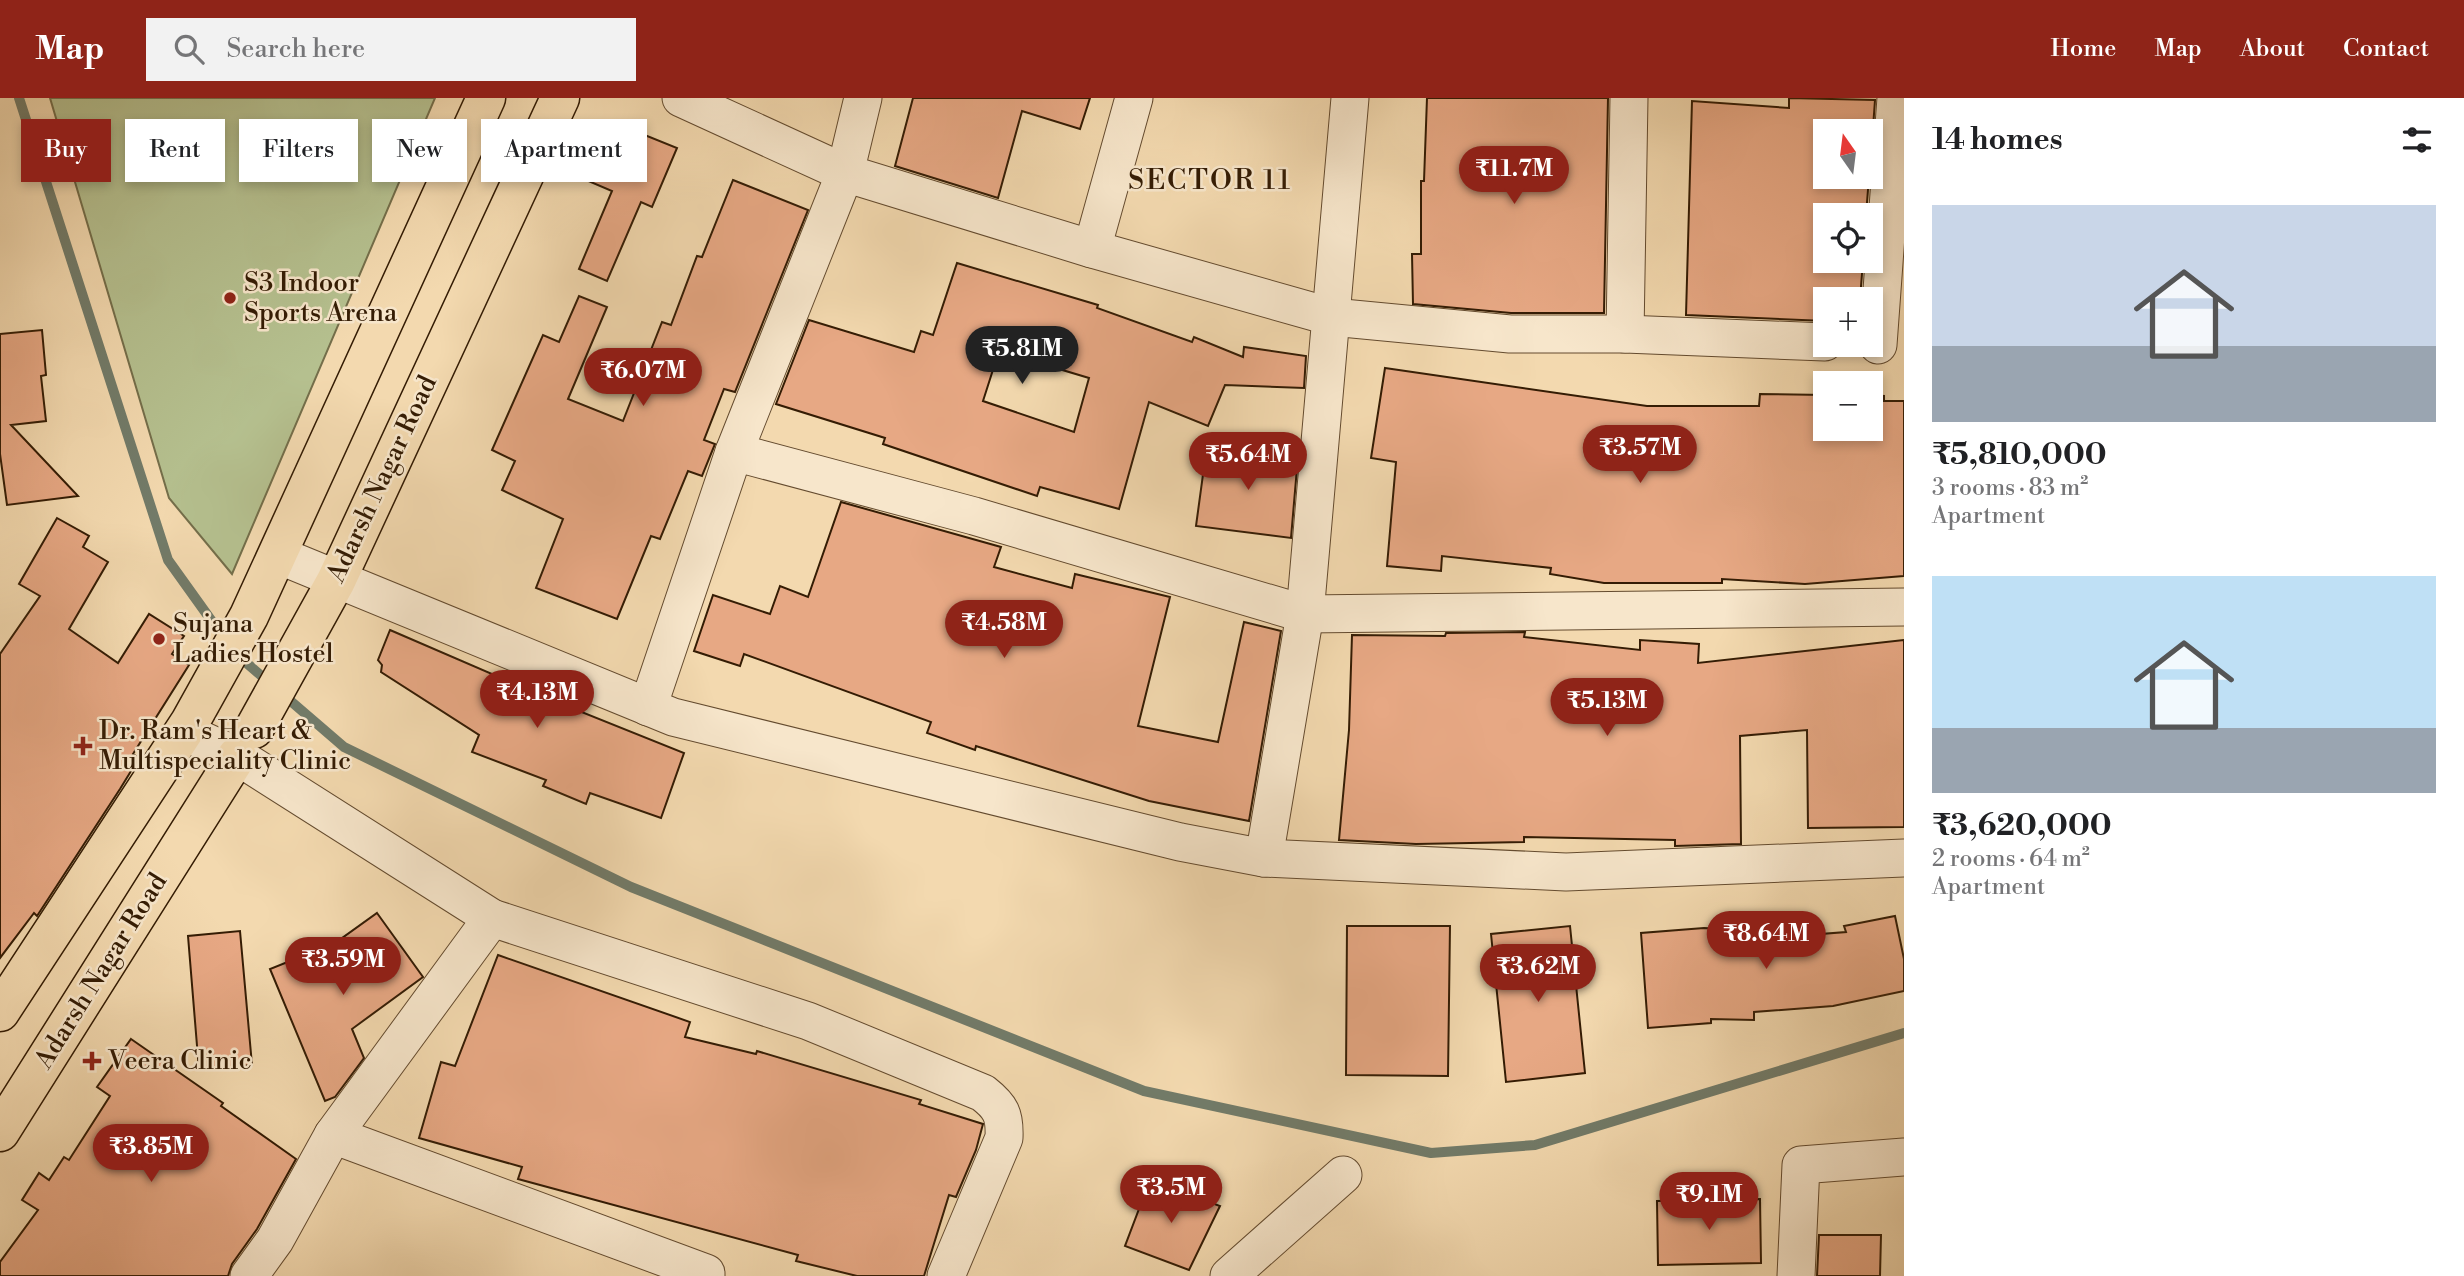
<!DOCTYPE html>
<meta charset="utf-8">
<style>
body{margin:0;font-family:"Libre Bodoni",serif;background:#f2f2f2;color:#202124;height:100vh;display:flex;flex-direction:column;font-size:26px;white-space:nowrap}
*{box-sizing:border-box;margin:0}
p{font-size:23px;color:#757577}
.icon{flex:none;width:38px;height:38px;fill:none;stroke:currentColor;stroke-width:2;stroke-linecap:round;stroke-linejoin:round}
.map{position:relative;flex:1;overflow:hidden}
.panel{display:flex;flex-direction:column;background:#fff;width:560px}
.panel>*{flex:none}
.top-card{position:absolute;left:21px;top:21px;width:665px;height:63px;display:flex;gap:14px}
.needle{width:46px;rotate:346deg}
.buttons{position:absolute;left:1813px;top:21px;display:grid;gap:14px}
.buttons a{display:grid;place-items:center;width:70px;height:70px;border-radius:0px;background:#fff;box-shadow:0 4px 10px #0003;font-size:35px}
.price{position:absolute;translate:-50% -60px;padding:0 16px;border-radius:24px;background:#8f2418;color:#fff;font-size:23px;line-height:46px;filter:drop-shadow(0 2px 4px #0008)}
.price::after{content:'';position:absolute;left:50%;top:42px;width:21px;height:16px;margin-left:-10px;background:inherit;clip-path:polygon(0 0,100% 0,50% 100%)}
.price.active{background:#222;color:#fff}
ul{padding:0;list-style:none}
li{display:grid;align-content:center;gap:14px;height:371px;padding:0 28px}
li span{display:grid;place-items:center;height:217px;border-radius:0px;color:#555}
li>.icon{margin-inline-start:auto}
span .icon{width:126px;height:126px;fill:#fffc;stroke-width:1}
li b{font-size:30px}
h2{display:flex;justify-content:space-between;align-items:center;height:84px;padding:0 28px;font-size:30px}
.tag{padding:0 24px;border-radius:0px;background:#fff;box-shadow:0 4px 10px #0003;font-size:24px;line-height:63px}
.tag.active{background:#8f2418;color:#fff}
header{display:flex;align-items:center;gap:42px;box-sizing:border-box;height:98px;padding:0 35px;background:#8f2418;color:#fff}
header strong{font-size:33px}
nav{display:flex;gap:38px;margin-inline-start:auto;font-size:24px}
.search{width:490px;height:63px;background:#f2f2f2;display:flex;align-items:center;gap:18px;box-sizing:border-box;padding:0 24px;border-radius:0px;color:#757577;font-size:26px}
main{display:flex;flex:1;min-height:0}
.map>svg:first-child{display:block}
</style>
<header>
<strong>Map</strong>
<div class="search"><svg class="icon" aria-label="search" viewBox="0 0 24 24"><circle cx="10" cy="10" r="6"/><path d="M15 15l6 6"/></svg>Search here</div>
<nav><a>Home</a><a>Map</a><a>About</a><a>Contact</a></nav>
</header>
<main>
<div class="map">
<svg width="1904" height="1178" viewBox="0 0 1904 1178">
<rect width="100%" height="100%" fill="#f3d9af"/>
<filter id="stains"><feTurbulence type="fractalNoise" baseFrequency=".00286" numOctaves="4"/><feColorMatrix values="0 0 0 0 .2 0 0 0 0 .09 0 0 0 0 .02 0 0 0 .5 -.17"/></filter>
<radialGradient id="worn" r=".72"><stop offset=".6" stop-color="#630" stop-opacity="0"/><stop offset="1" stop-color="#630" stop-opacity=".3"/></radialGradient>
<path fill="#b5c08f" stroke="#746e4a" stroke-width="2" d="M50,0H435L232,476L169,400Z"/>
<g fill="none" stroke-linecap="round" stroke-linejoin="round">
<g stroke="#727b69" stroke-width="10">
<path d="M19,0L168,462L226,543"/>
<path d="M236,556L344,649L631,789L1144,993L1431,1055L1535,1047L1904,935"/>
</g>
</g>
<g fill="#e7a884" stroke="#341c04" stroke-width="2" fill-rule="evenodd">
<path d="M913,0H1090L1080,31L1022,13L998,100L895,68Z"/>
<path d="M1427,0H1608L1604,215H1511L1413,206L1412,156H1421V83H1424Z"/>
<path d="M1789,0L1875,2L1871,58V33H1825V79H1869L1866,117H1825V163H1863L1860,201H1825V223L1686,217L1692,3L1789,10Z"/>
<path d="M610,23L677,50L652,109L641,104L607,183L579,171L612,93L586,82Z"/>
<path d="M733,82L808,112L735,294L724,291L704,342L715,346L702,378L688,373L660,441L651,438L617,521L536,490L563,421L502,392L515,363L492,352L543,237L559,244L579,198L607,209L568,301L623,323L662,224L671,227L697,158L702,159Z"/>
<path d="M957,165L1098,207L1097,210L1192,244L1194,239L1243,259L1244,249L1306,258L1304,290L1225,287L1208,328L1149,304L1119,411L1040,389L1037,398L883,346L885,340L776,306L809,222L914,254L921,233L933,237ZM999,253L1089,280L1074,334L983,303Z"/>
<path d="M42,232L46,277L41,278L46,323L11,327L78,398L7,407L0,356V236Z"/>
<path d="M1385,270L1647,308H1759L1760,296L1825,297V331H1871V297L1884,298V303H1904V478L1805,486L1722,481V485H1604L1550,476L1551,470L1442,458L1441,473L1387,468L1396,364L1371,360Z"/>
<path d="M1207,347L1298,358L1291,440L1196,428Z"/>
<path d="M841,404L1001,449L994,469L1072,490L1075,476L1170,499L1138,628L1218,644L1244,524L1281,533L1249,723L1149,703L976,648L975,652L927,635L931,624L744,556L740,568L694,553L713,497L770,516L780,488L808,499Z"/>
<path d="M57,420L89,438L83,449L108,464L69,531L118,565L149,516L184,538L172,556L189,567L133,656L139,660L120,691L37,818L34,815L0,860V556L40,498L19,486Z"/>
<path d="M390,532L501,580L503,574L557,594L554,603L684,655L661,720L590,695L586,706L543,688L546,682L472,654L479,637L381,574L382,567L378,562Z"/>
<path d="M1525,534L1524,539L1640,552V542L1699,546L1698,565L1904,542V729L1808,730L1807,632L1740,638L1741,746L1675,748V742L1524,739V744L1416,746L1339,742L1349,632L1352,537L1445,538L1446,535Z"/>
<path d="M377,815L423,879L352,931L364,960L335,999L325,1003L270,871L335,845Z"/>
<path d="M1895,818L1904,861V893L1833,908L1754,914V922L1711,921V925L1648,930L1641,835L1704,830L1756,833V841L1846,834L1844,828Z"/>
<path d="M1347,828H1450L1448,978L1346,977Z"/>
<path d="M1570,828L1585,975L1506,984L1491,836Z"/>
<path d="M240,833L252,967L199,972L188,838Z"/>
<path d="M498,857L690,924L685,939L756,956L757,953L921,1002L919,1006L983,1026L976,1052L956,1099L949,1097L924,1178H857L796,1163L798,1157L518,1081L522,1069L419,1040L441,964L455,968Z"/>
<path d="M131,941L223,1005L221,1008L296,1061L257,1131L232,1166L228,1178H0V1164L38,1112L22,1102L39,1075L49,1082L64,1059L69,1062L110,998L97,989Z"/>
<path d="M1150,1082L1220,1108L1189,1172L1125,1148Z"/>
<path d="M1760,1101L1761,1165L1658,1167L1657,1103Z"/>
<path d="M1819,1137H1881L1880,1178H1817Z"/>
</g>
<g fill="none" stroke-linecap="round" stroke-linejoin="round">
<g stroke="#644b2f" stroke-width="39">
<g id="minor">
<path d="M681,0L845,75L1092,151L1332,219L1510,236H1625L1825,244"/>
<path d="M1092,151L1134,0"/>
<path d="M1625,236L1629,0"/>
<path d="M1878,247L1896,0"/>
<path d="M734,354L974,418L1305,516L1904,509"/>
<path d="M278,457L673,619L1180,744L1264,760L1566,774L1904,760"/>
<path d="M648,609L734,354L845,75L863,0"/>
<path d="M184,634L237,658L492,820L808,923L983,995C1001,1009 1005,1017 1004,1040L946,1178"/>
<path d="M1264,760L1305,516L1350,0"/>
<path d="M333,1037L706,1175V1178"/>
<path d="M249,1178L275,1142L333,1037L492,820"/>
<path d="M1229,1178L1343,1077"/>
<path d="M1796,1178L1801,1067L1904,1059"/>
</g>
</g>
<g stroke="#341c04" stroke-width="41">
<g id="major">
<path d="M254,631L336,483L560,0"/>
<path d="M0,914L190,624L249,518L486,0"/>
<path d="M0,1034L237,658"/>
</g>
</g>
<use href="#minor" stroke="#f7e6cb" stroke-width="37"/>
<use href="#major" stroke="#f3d9af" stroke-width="38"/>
</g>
<g fill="#8f2418" stroke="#f7e6cb" stroke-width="2.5">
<circle cx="230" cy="200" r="7"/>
<circle cx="159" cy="541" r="7"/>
<path d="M79.5 637.5h7v7h7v7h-7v7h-7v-7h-7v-7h7z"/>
<path d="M88.5 952.5h7v7h7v7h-7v7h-7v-7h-7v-7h7z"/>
</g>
<g text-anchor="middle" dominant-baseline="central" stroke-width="5" stroke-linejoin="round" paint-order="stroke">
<g font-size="26" fill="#341c04" stroke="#f7e6cb" text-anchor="start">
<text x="244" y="185">S3 Indoor<tspan x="244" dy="30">Sports Arena</tspan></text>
<text x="173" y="526">Sujana<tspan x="173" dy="30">Ladies Hostel</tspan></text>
<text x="99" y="633">Dr. Ram's Heart &amp;<tspan x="99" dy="30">Multispeciality Clinic</tspan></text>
<text x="108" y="963">Veera Clinic</text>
</g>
<g font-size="26" fill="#341c04" stroke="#f7e6cb">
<text transform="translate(382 381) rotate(-65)">Adarsh Nagar Road</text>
<text transform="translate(101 873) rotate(-58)">Adarsh Nagar Road</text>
</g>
<g font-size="28" letter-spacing="2" fill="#341c04" stroke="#f7e6cb">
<text x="1210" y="82">SECTOR 11</text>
</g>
</g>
<rect width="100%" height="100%" filter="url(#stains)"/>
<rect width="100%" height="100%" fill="url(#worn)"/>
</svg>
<div class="buttons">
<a><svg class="needle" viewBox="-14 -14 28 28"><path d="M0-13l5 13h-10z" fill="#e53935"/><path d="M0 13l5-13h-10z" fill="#757577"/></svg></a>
<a><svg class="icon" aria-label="locate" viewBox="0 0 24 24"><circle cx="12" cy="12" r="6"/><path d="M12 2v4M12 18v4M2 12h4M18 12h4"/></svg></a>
<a>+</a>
<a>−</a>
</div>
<b class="price" style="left:1514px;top:108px">₹11.7M</b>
<b class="price active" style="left:1022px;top:288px">₹5.81M</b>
<b class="price" style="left:643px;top:310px">₹6.07M</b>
<b class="price" style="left:1640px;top:387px">₹3.57M</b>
<b class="price" style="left:1248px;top:394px">₹5.64M</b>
<b class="price" style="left:1004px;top:562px">₹4.58M</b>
<b class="price" style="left:537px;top:632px">₹4.13M</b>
<b class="price" style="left:1607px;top:640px">₹5.13M</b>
<b class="price" style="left:1766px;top:873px">₹8.64M</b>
<b class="price" style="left:343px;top:899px">₹3.59M</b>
<b class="price" style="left:1538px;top:906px">₹3.62M</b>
<b class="price" style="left:151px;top:1086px">₹3.85M</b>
<b class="price" style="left:1171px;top:1127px">₹3.5M</b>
<b class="price" style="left:1709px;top:1134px">₹9.1M</b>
<div class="top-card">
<a class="tag active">Buy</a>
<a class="tag">Rent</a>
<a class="tag">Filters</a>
<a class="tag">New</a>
<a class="tag">Apartment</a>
</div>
</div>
<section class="panel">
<h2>14 homes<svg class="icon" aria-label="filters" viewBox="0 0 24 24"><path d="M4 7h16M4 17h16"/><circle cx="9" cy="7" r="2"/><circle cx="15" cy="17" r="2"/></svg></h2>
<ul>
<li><span style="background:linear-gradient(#c9d6e8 65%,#9aa5b1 0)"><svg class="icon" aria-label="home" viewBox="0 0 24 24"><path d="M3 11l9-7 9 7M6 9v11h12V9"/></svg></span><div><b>₹5,810,000</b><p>3 rooms · 83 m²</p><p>Apartment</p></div></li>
<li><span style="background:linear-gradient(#bfe0f5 70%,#9aa5b1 0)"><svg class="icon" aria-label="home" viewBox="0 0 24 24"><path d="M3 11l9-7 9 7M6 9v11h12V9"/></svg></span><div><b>₹3,620,000</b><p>2 rooms · 64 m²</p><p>Apartment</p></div></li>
</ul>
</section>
</main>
